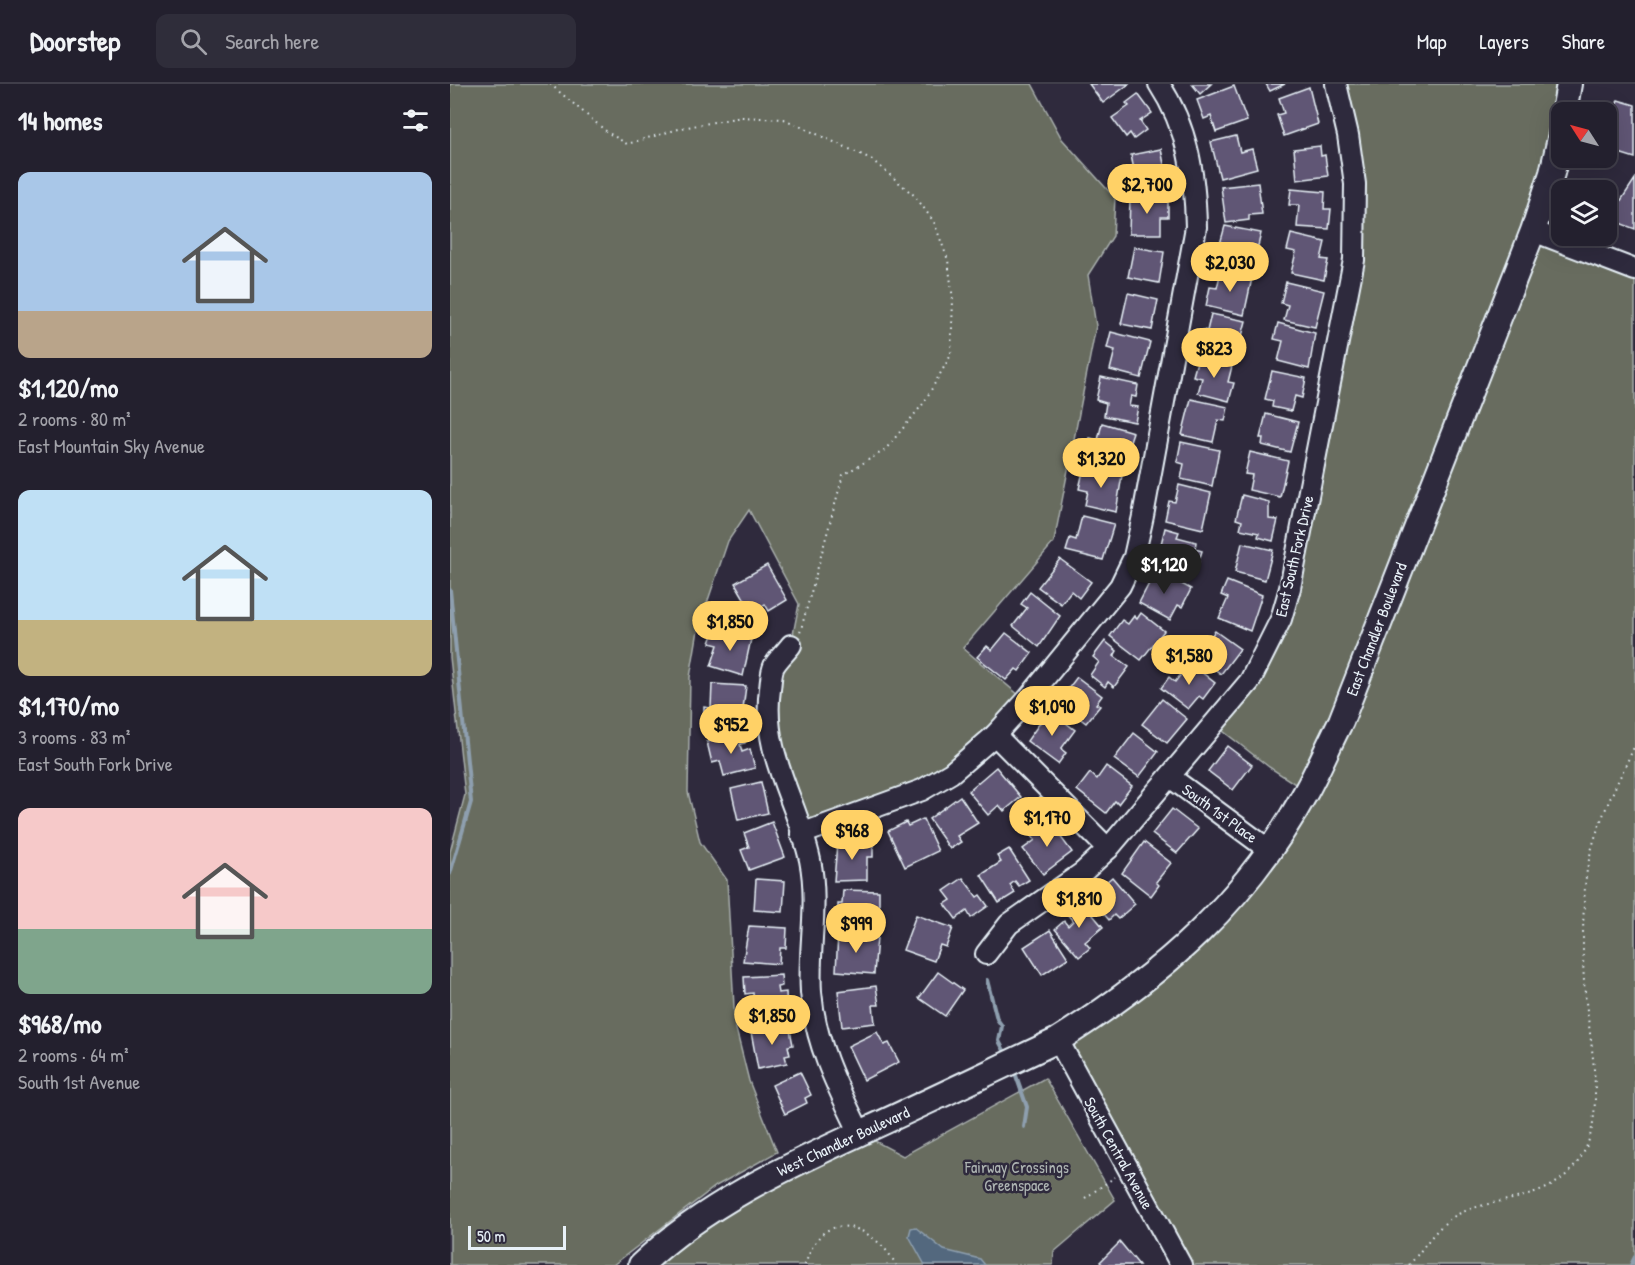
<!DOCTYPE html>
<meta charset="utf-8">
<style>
body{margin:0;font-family:"Patrick Hand",sans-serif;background:#2f2d3a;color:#f1f3f6;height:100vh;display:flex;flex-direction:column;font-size:22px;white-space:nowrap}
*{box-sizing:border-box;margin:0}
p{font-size:20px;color:#a3a3aa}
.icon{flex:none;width:33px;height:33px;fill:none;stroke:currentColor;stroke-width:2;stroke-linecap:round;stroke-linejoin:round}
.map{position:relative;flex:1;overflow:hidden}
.sheet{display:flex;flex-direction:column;background:#23202e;width:450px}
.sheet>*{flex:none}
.needle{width:39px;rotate:306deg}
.fabs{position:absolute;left:1101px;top:18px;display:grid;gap:12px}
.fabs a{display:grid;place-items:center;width:66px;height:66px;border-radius:12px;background:#23202e;box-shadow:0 6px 24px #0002,0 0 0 2px #403e4a;font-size:30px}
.scale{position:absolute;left:18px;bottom:15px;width:98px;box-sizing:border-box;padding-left:6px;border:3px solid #e8f1f8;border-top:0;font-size:16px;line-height:21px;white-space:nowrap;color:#e8f1f8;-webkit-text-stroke:4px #2f2a3d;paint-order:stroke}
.price{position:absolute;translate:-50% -51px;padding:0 14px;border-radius:21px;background:#ffd166;color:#111;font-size:20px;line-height:39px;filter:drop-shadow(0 2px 3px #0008)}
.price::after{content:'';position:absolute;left:50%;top:36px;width:18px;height:14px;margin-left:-9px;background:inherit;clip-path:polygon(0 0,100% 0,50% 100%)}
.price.on{background:#222;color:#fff}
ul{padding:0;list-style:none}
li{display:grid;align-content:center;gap:12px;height:318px;padding:0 18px}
li span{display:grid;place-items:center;height:186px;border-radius:12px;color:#555}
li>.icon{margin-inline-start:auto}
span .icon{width:108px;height:108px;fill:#fffc;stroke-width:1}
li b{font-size:26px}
h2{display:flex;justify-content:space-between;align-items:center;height:72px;padding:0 18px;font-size:26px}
header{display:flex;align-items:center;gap:36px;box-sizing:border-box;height:84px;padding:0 30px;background:#23202e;border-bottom:2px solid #403e4a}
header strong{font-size:28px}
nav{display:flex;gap:33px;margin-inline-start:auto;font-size:21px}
.search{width:420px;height:54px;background:#2f2d3a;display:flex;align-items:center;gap:15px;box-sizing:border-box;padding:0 21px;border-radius:12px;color:#a3a3aa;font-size:22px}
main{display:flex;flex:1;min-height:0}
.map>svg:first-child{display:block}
</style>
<header>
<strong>Doorstep</strong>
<div class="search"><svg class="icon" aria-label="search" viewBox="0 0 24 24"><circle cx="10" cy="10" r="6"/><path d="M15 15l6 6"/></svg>Search here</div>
<nav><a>Map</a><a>Layers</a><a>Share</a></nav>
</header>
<main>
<section class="sheet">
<h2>14 homes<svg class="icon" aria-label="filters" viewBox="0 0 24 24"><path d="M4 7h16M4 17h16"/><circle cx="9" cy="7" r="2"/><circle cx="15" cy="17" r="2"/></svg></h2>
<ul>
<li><span style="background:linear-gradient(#a9c7e8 75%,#b9a48a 0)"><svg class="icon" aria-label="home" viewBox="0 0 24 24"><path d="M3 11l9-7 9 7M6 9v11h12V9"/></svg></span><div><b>$1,120/mo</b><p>2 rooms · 80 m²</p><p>East Mountain Sky Avenue</p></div></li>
<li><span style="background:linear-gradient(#bfe0f5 70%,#c2b280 0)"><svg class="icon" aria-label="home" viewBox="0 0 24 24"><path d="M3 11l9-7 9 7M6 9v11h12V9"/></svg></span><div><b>$1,170/mo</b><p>3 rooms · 83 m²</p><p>East South Fork Drive</p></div></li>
<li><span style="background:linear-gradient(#f6c9c9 65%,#7fa58c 0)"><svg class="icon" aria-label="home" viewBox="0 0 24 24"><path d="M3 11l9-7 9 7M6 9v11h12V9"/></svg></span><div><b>$968/mo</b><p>2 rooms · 64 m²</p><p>South 1st Avenue</p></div></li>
</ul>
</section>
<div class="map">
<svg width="1185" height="1181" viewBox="0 0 1185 1181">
<rect width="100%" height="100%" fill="#2f2a3d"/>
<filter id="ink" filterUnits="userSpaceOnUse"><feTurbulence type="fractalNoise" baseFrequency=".0167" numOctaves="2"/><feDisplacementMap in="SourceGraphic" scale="12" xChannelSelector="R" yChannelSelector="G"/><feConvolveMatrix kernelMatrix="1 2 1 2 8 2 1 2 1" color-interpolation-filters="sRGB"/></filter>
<g filter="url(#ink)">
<g fill="#676c5f" stroke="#a8aeac" stroke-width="1.5">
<path d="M0,0H582L612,55L665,114L663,152L638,191L646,242L604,458L513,564L576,617L501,689L351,750L318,618L341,561L349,520L299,426L278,457L248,546L240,593L238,708L250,758L277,796L285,941L299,997L327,1068L266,1102L163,1181H0V768L15,711L0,573Z"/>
<path d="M886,0H1119L1083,147L1185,186V1181H731L608,956L706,889L856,707L819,683L764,640L818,565L904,176Z"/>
<path d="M595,994L665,1116L604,1168L603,1181H191L410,1049L453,1072Z"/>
</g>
<path fill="#52687e" stroke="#8e9faf" stroke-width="1.5" d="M465,1143L494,1166L530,1175L535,1181H475L459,1152L461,1144Z"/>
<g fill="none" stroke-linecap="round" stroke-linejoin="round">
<g stroke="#8e9faf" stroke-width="4">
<path d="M0,506L21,718L0,790"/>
<path d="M537,896L547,935L552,942L549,957L557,972"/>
<path d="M564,986L577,1023L574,1043"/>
<path d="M1181,1181L1185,1173"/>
</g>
</g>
<g fill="#615674" stroke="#e8f1f8" stroke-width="1.5">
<path d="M639,0H679L653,19Z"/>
<path d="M742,0H761L750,10Z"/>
<path d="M816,0H835L820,7Z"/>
<path d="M784,2L797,37L766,48L761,32L754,35L747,16Z"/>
<path d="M859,3L868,40L834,52L827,31L834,29L829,14Z"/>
<path d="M688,10L702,29L690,37L696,46L684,55L680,49L676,53L662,34L679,22L676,19Z"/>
<path d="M1168,16L1185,21V74L1156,65V50Z"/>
<path d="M786,52L790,68L802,65L807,84L770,94L761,58Z"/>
<path d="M870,62L871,72L875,71L878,92L847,96L844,65Z"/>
<path d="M711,65L717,95L687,101L681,71Z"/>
<path d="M1185,95V145L1172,140L1164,127Z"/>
<path d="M808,99L812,130L799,131V136L776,139L771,103Z"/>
<path d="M841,105L875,108L874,125H881L879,145L847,143L849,121H839Z"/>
<path d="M680,113H718V133H711V150H679Z"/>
<path d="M775,142L811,149L808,162L802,161L797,185L765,178Z"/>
<path d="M841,150L875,158L871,175L878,176L874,196L841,189L846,168L837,166Z"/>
<path d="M684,163L714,168L709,199L678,193Z"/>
<path d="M771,187L802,194L794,231L756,222L760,203L767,204Z"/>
<path d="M836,198L874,207L865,243L834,236L838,221L831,219Z"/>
<path d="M678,209L708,216L702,246L671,240Z"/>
<path d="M761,230L796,237L792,252L785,251L780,272L748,265L753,246L757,247Z"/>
<path d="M828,239L865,249L859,285L828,277L833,257L824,255Z"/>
<path d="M661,248L700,258L691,294L660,286L665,266L657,264Z"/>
<path d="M748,274L782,282L778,298L784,299L779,317L748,309L752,294L743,292Z"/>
<path d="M822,287L856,294L852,314L845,312L841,327L822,323L823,317L815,315Z"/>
<path d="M651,293L688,301L686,313L681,312L679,322L688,323L685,338L654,332L656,319L646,316Z"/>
<path d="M741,315L778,323L775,337L768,336L763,358L732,351Z"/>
<path d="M816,330L848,338L840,368L812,361L813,354H810Z"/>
<path d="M652,339L683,348L677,366L670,364L668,370L674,372L671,384L635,374L640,354L648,356Z"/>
<path d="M731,358L769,366L762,402L731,395L734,380L727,378Z"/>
<path d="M800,368L838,377L830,413L799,406L802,391L795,390Z"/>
<path d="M634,383L672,391L666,428L635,421L638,407L629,405Z"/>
<path d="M729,401L761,409L753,445L715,436L719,417L725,418Z"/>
<path d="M792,411L819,418V435L828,436L823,457L808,453L809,449L790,445L792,437L786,435Z"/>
<path d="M632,432L664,440L653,476L616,467L620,454L626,456Z"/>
<path d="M715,444L729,448L727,453L746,458L745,465L752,467L747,483L734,480L733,486L713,481L717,466L710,464Z"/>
<path d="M792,459L823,466L815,496L785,488Z"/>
<path d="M610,475L641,498L629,514L621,507L611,520L588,503Z"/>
<path d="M317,481L337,516L319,527L315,520L302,528L285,499Z"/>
<path d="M706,486L741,505L732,523L728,521L720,536L689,519Z"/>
<path d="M777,497L812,511L800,547L769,534L778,514L771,511Z"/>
<path d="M580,508L610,532L589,563L563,542L577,524L571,520Z"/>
<path d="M691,529L714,547L691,576L660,552L672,536L678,540L684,532L687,535Z"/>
<path d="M265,545L301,555L293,592L261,582L268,561L260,559Z"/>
<path d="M765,547L790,565L771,590L746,571Z"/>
<path d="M556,549L582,569L569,587L566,585L556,596L527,573L537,562L542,566Z"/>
<path d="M655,557L667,567L664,572L679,583L664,603L658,598L655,603L640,591L649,578L643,573Z"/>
<path d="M740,579L765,599L753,615L749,612L738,625L711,604L719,593L725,598Z"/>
<path d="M627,593L652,612L646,620L650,622L636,639L608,618Z"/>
<path d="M262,600L296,602L291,640L254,638V623L261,624Z"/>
<path d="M712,615L737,635L717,659L692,640Z"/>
<path d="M599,626L625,646L611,665L616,669L608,680L577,657Z"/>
<path d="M292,649L295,659L290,660L292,668L300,665L305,684L274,692L270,677L262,679L257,658Z"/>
<path d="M684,649L708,668L689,693L664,675Z"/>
<path d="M777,662L802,681L783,706L758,687Z"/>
<path d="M656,682L682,702L668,720L665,717L656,729L627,706L640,689L647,695Z"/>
<path d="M546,683L571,713L554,727L549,721L538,731L518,707Z"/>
<path d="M311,698L318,729L288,736L281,705Z"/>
<path d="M510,712L528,739L507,752L511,758L500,765L479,735Z"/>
<path d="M722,725L748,745L727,769L702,750Z"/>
<path d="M473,735L488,767L455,783L438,747L456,738L458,742Z"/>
<path d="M598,736L622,768L593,790L573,765L585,756L580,750Z"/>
<path d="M322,738L335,773L299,786L291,766L299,763L294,749Z"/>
<path d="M694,758L721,779L706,798L709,801L701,812L672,789Z"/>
<path d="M387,759H423V773H417V796L384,797Z"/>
<path d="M559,765L579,796L569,802L565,797L560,801L565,809L549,819L531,791L551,778L547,772Z"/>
<path d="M662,793L685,820L668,835L664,831L659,836L639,813Z"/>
<path d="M513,794L527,813L530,811L538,822L521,834L517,827L506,835L495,820L501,816L494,807Z"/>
<path d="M306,795L335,797L333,828L304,826Z"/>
<path d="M393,806L429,807V822H421L420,845L388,844V820H392Z"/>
<path d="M632,818L653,843L635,858L640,864L629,873L605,845L614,837L618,842L623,837L617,830Z"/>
<path d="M466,831L503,844L496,863L490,861L484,877L453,866Z"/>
<path d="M299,842L337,844L336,864H330L329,880L293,877Z"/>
<path d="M600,846L618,874L592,891L574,863Z"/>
<path d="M388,850L427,854L424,890L386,887Z"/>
<path d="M488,888L513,906L495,932L469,914Z"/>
<path d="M331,891L332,902L327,903L328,909L336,908L337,929L305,931L303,909L295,910L294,893Z"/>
<path d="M426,902L429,921H423L425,939L392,943L388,907Z"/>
<path d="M339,941L343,961L338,962L340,971L335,972L337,979L308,985L301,948Z"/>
<path d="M427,948L434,961L439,959L449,978L414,996L398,962Z"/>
<path d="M350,988L361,1011L355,1014L357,1019L335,1030L322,1001Z"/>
<path d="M670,1158L689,1181H653L650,1178Z"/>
</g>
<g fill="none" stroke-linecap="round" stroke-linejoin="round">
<g stroke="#e8f1f8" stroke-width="24">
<g id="minor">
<path d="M1083,147L1185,186"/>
<path d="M341,561C336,568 328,575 324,582C321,588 321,598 320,605C311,669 347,716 360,776C369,820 358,864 361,908C365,960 388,1004 410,1049"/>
<path d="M545,651L658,765"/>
<path d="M720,693L819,766"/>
<path d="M351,750L472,706L501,689L545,651L576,617L670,502L684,473L693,432L746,143C745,91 738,44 709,0"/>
<path d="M536,870L559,840L632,789L658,765L800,597L831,535L840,504L904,176L905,100L898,51L886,0"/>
<path d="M608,956L731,1181"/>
</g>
</g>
<g stroke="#e8f1f8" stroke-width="28">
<g id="major">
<path d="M1114,28L1119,0"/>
<path d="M191,1181C254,1121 332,1085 410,1049C476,1019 542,987 608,956C713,890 797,817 857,706C869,684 879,660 891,637L1083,147L1102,89L1112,46"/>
</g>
</g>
<g stroke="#e8f1f8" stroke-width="2" stroke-dasharray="1.5 4.5" stroke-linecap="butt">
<path d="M100,0L157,48L177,60L232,44L291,33L334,35L421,75L465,112L484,138L498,176L503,216L501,271L473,320L435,366L393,391L350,549"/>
<path d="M635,1114L665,1093"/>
<path d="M355,1181C359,1169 366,1152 378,1146C404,1133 435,1159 446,1181"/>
<path d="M959,1181C976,1162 988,1138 1013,1128C1052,1111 1095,1120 1127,1079C1161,1035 1137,949 1134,897C1132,868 1133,821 1136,793C1142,746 1166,703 1185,661"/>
</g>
<use href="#minor" stroke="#2f2a3d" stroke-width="20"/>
<use href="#major" stroke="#2f2a3d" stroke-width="24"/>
</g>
</g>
<g text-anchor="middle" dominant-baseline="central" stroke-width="5" stroke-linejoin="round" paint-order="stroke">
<g font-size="16" fill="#e8f1f8" stroke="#2f2a3d">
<text transform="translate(844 472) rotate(-77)">East South Fork Drive</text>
<text transform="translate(926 545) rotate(-69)">East Chandler Boulevard</text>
<text transform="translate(770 729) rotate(36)">South 1st Place</text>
<text transform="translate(393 1057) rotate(-25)">West Chandler Boulevard</text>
<text transform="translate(669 1069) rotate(61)">South Central Avenue</text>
</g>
<g font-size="16" fill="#aeb5b3" stroke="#2f2a3d">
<text x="567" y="1083">Fairway Crossings<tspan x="567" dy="18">Greenspace</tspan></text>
</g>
</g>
</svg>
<div class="fabs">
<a><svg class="needle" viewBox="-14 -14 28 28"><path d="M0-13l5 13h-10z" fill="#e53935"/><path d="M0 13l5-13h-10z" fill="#a3a3aa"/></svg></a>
<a><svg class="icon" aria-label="layers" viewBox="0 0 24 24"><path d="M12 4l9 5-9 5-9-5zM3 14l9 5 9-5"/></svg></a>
</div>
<div class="scale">50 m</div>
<b class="price" style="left:697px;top:131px">$2,700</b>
<b class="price" style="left:780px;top:209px">$2,030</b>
<b class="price" style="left:764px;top:295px">$823</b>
<b class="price" style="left:651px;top:405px">$1,320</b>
<b class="price on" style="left:714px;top:511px">$1,120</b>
<b class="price" style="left:280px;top:568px">$1,850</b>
<b class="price" style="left:739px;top:602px">$1,580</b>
<b class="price" style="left:602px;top:653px">$1,090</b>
<b class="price" style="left:281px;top:671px">$952</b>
<b class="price" style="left:597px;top:764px">$1,170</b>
<b class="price" style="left:402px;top:777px">$968</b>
<b class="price" style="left:629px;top:845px">$1,810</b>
<b class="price" style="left:406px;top:870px">$999</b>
<b class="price" style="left:322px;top:962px">$1,850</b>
</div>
</main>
